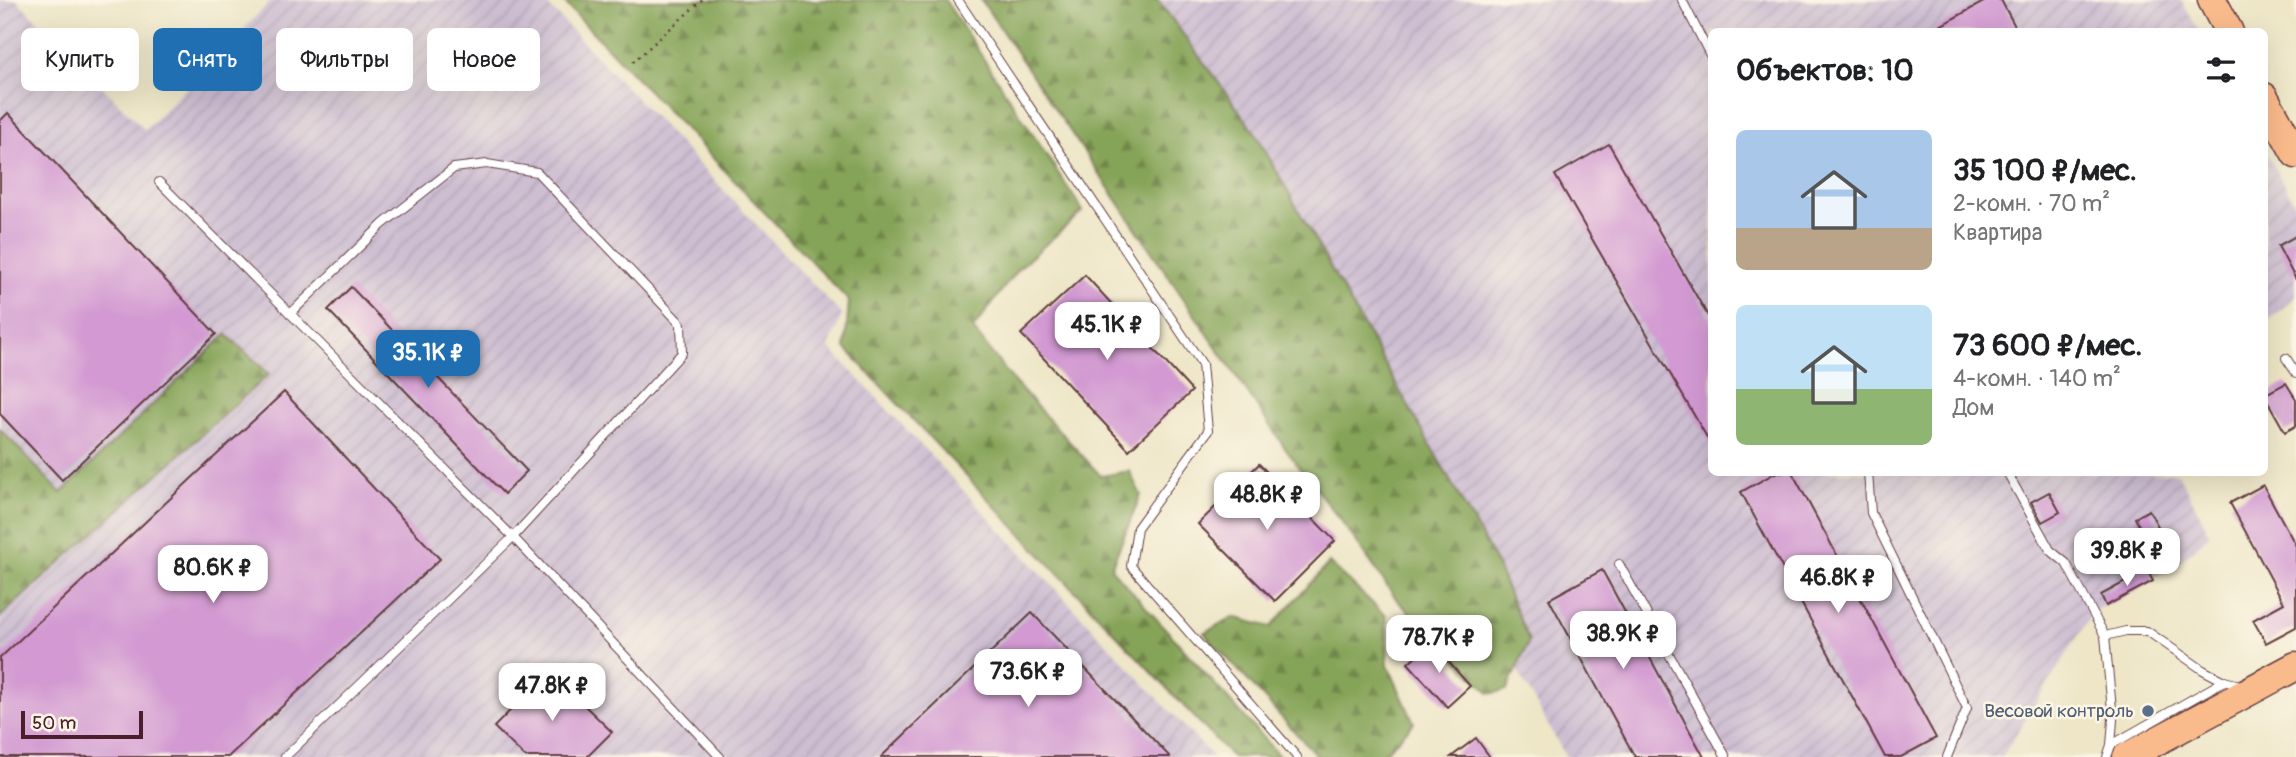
<!DOCTYPE html>
<html lang="ru">
<meta charset="utf-8">
<style>
body{margin:0;font-family:Pangolin,sans-serif;background:#f2f2f2;color:#202124;height:100vh;display:flex;flex-direction:column;font-size:26px;white-space:nowrap}
*{box-sizing:border-box;margin:0}
p{font-size:23px;color:#757577}
.icon{flex:none;width:38px;height:38px;fill:none;stroke:currentColor;stroke-width:2;stroke-linecap:round;stroke-linejoin:round}
.map{position:relative;flex:1;overflow:hidden}
.panel{position:absolute;left:1708px;top:28px;width:560px;height:448px;display:flex;flex-direction:column;background:#fff;border-radius:10px;box-shadow:0 7px 28px #0002}
.panel>*{flex:none}
.guide{position:absolute;left:21px;top:28px;width:665px;height:63px;display:flex;gap:14px}
.scale{position:absolute;left:21px;bottom:18px;width:122px;box-sizing:border-box;padding-left:7px;border:4px solid #4a1f2b;border-top:0;font-size:19px;line-height:24px;white-space:nowrap;color:#4a1f2b;-webkit-text-stroke:5px #fcf5e5;paint-order:stroke}
.price{position:absolute;translate:-50% -60px;padding:0 16px;border-radius:14px;background:#fff;color:#222;font-size:23px;line-height:46px;filter:drop-shadow(0 2px 4px #0008)}
.price::after{content:'';position:absolute;left:50%;top:42px;width:21px;height:16px;margin-left:-10px;background:inherit;clip-path:polygon(0 0,100% 0,50% 100%)}
.price.on{background:#1f6fb2;color:#fff}
ul{padding:0;list-style:none}
li{display:flex;align-items:center;gap:21px;height:175px;padding:0 28px}
li span{display:grid;place-items:center;flex:none;width:196px;height:140px;border-radius:10px;color:#555}
li>.icon{margin-inline-start:auto}
span .icon{width:84px;height:84px;fill:#fffc;stroke-width:1}
li b{font-size:30px}
h2{display:flex;justify-content:space-between;align-items:center;height:84px;padding:0 28px;font-size:30px}
.pill{padding:0 24px;border-radius:10px;background:#fff;box-shadow:0 7px 28px #0002;font-size:24px;line-height:63px}
.pill.on{background:#1f6fb2;color:#fff}
.map>svg:first-child{display:block}
</style>
<div class="map">
<svg width="2296" height="757" viewBox="0 0 2296 757">
<defs>
<pattern id="industrial-furrows" width="10" height="10" patternUnits="userSpaceOnUse" patternTransform="scale(1.75)"><rect width="10" height="10" fill="#cdbed2"/><path d="M-1 1l2-2M0 10L10 0M9 11l2-2" fill="none" stroke="#b2a3b4"/></pattern>
<pattern id="forest-firs" width="22" height="20" patternUnits="userSpaceOnUse" patternTransform="scale(1.75)"><rect width="22" height="20" fill="#86a458"/><path d="M5 1l3.5 6h-7zM16 11l3.5 6h-7z" fill="#708549"/></pattern>
</defs>
<rect width="100%" height="100%" fill="#fcf5e5"/>
<filter id="ink" filterUnits="userSpaceOnUse"><feTurbulence type="fractalNoise" baseFrequency=".0143" numOctaves="2"/><feDisplacementMap in="SourceGraphic" scale="14" xChannelSelector="R" yChannelSelector="G"/><feConvolveMatrix kernelMatrix="1 2 1 2 8 2 1 2 1" color-interpolation-filters="sRGB"/></filter>
<filter id="wash" filterUnits="userSpaceOnUse"><feTurbulence type="fractalNoise" baseFrequency=".00686" numOctaves="4" result="noise"/><feDisplacementMap in="SourceGraphic" scale="28" xChannelSelector="R" yChannelSelector="G"/><feGaussianBlur stdDeviation="1.57" result="paint"/><feColorMatrix in="noise" values="0 0 0 0 0 0 0 0 0 0 0 0 0 0 0 0 0 1.4 0 .05"/><feComposite in="paint" operator="in"/></filter>
<g filter="url(#wash)">
<rect width="100%" height="100%" fill="#eee6c7"/>
<g fill="url(#industrial-furrows)">
<path d="M0,0H17L145,130L272,0H543L842,315L829,347L1213,757H0Z"/>
<path d="M1140,0H2181L2199,31L1712,32V472L2178,473L2210,534L2178,563L2093,612L2002,757H1566Z"/>
<path d="M2264,149L2296,206V296L2265,323Z"/>
</g>
<g fill="url(#forest-firs)" stroke="#686242" stroke-width="2">
<path d="M562,0H945L1083,211L1018,269L973,329L1016,384L1101,476L1129,471L1141,495L1111,568L1280,757H1232L845,348L849,301Z"/>
<path d="M981,0H1158L1254,131L1493,557L1529,641L1507,690L1490,694L1397,600L1356,541L1287,451Z"/>
<path d="M226,334L269,374L0,617V429L61,493Z"/>
<path d="M1329,563L1386,616L1388,665L1414,723L1381,757H1318L1204,633L1233,617L1271,627Z"/>
</g>
<g id="blocks">
<g fill="#d299d2">
<path d="M1987,0H2001L2018,32H1929Z"/>
<path d="M8,113L216,334L62,480L0,414V121Z"/>
<path d="M1609,144L1712,323V446L1555,175Z"/>
<path d="M2296,236V280L2278,246Z"/>
<path d="M1085,275L1192,391L1129,450L1021,334Z"/>
<path d="M351,287L527,471L504,494L328,310Z"/>
<path d="M2286,383L2296,399V426L2285,432L2264,395Z"/>
<path d="M284,392L440,559L228,757H0V658Z"/>
<path d="M1259,464L1335,541L1275,601L1198,524Z"/>
<path d="M1777,472H1792L1936,738L1901,757H1885L1741,492Z"/>
<path d="M2263,485L2296,546V627L2266,643L2253,620L2284,603L2230,503Z"/>
<path d="M2049,492L2060,512L2042,522L2031,502Z"/>
<path d="M2149,510L2178,563L2163,571L2135,518Z"/>
<path d="M1602,570L1704,757H1635L1549,599Z"/>
<path d="M2147,570L2153,581L2106,606L2101,595Z"/>
<path d="M1032,613L1170,757H881Z"/>
<path d="M1431,642L1470,686L1447,707L1408,663Z"/>
<path d="M549,671L612,732L587,757H525L494,727Z"/>
<path d="M1476,738L1490,757H1451Z"/>
</g>
</g>
</g>
<g filter="url(#ink)">
<use href="#blocks" fill-opacity="0" stroke="#633d42" stroke-width="2"/>
<g fill="none" stroke-linecap="round" stroke-linejoin="round">
<g stroke="#633d42" stroke-width="10">
<g id="lane">
<path d="M958,0L1202,364L1208,431L1137,528L1131,566L1297,757"/>
<path d="M1682,0L1712,59"/>
<path d="M159,182L513,537L285,757"/>
<path d="M290,314L383,224L454,168L487,164L537,172L681,324L682,353L513,537L720,757"/>
<path d="M2286,358L2296,373"/>
<path d="M1868,472L1871,513L1967,708L1947,757"/>
<path d="M2007,472L2050,550L2066,563L2105,636L2113,720L2111,745L2107,757"/>
<path d="M1619,564L1726,757"/>
<path d="M2105,636L2126,631H2147L2203,670L2224,681L2244,686"/>
<path d="M2111,745L2224,681"/>
</g>
</g>
<g stroke="#633d42" stroke-width="31">
<g id="highway">
<path d="M2212,0L2229,32"/>
<path d="M2264,97L2296,154"/>
<path d="M2127,757L2296,666"/>
</g>
</g>
<path stroke="#633d42" stroke-width="2.5" stroke-dasharray="2 5" stroke-linecap="butt" d="M633,62L702,0"/>
<use href="#lane" stroke="#fff" stroke-width="8"/>
<use href="#highway" stroke="#fabb8c" stroke-width="28"/>
</g>
</g>
<circle fill="#5c6f8a" stroke="#fcf5e5" stroke-width="2.5" cx="2148" cy="711" r="7"/>
<g text-anchor="middle" dominant-baseline="central" stroke-width="5" stroke-linejoin="round" paint-order="stroke">
<g font-size="19" fill="#4e5e75" stroke="#fcf5e5" text-anchor="end">
<text x="2134" y="711">Весовой контроль</text>
</g>
</g>
</svg>
<div class="scale">50 m</div>
<b class="price" style="left:1107px;top:362px">45.1K ₽</b>
<b class="price on" style="left:428px;top:390px">35.1K ₽</b>
<b class="price" style="left:1267px;top:532px">48.8K ₽</b>
<b class="price" style="left:2127px;top:588px">39.8K ₽</b>
<b class="price" style="left:213px;top:605px">80.6K ₽</b>
<b class="price" style="left:1838px;top:615px">46.8K ₽</b>
<b class="price" style="left:1623px;top:671px">38.9K ₽</b>
<b class="price" style="left:1439px;top:675px">78.7K ₽</b>
<b class="price" style="left:1028px;top:709px">73.6K ₽</b>
<b class="price" style="left:552px;top:723px">47.8K ₽</b>
<div class="guide">
<a class="pill">Купить</a>
<a class="pill on">Снять</a>
<a class="pill">Фильтры</a>
<a class="pill">Новое</a>
</div>
<section class="panel">
<h2>Объектов: 10<svg class="icon" aria-label="filters" viewBox="0 0 24 24"><path d="M4 7h16M4 17h16"/><circle cx="9" cy="7" r="2"/><circle cx="15" cy="17" r="2"/></svg></h2>
<ul>
<li><span style="background:linear-gradient(#a9c7e8 70%,#b9a48a 0)"><svg class="icon" aria-label="home" viewBox="0 0 24 24"><path d="M3 11l9-7 9 7M6 9v11h12V9"/></svg></span><div><b>35 100 ₽/мес.</b><p>2-комн. · 70 m²</p><p>Квартира</p></div></li>
<li><span style="background:linear-gradient(#bfe0f5 60%,#8fb573 0)"><svg class="icon" aria-label="home" viewBox="0 0 24 24"><path d="M3 11l9-7 9 7M6 9v11h12V9"/></svg></span><div><b>73 600 ₽/мес.</b><p>4-комн. · 140 m²</p><p>Дом</p></div></li>
</ul>
</section>
</div>
